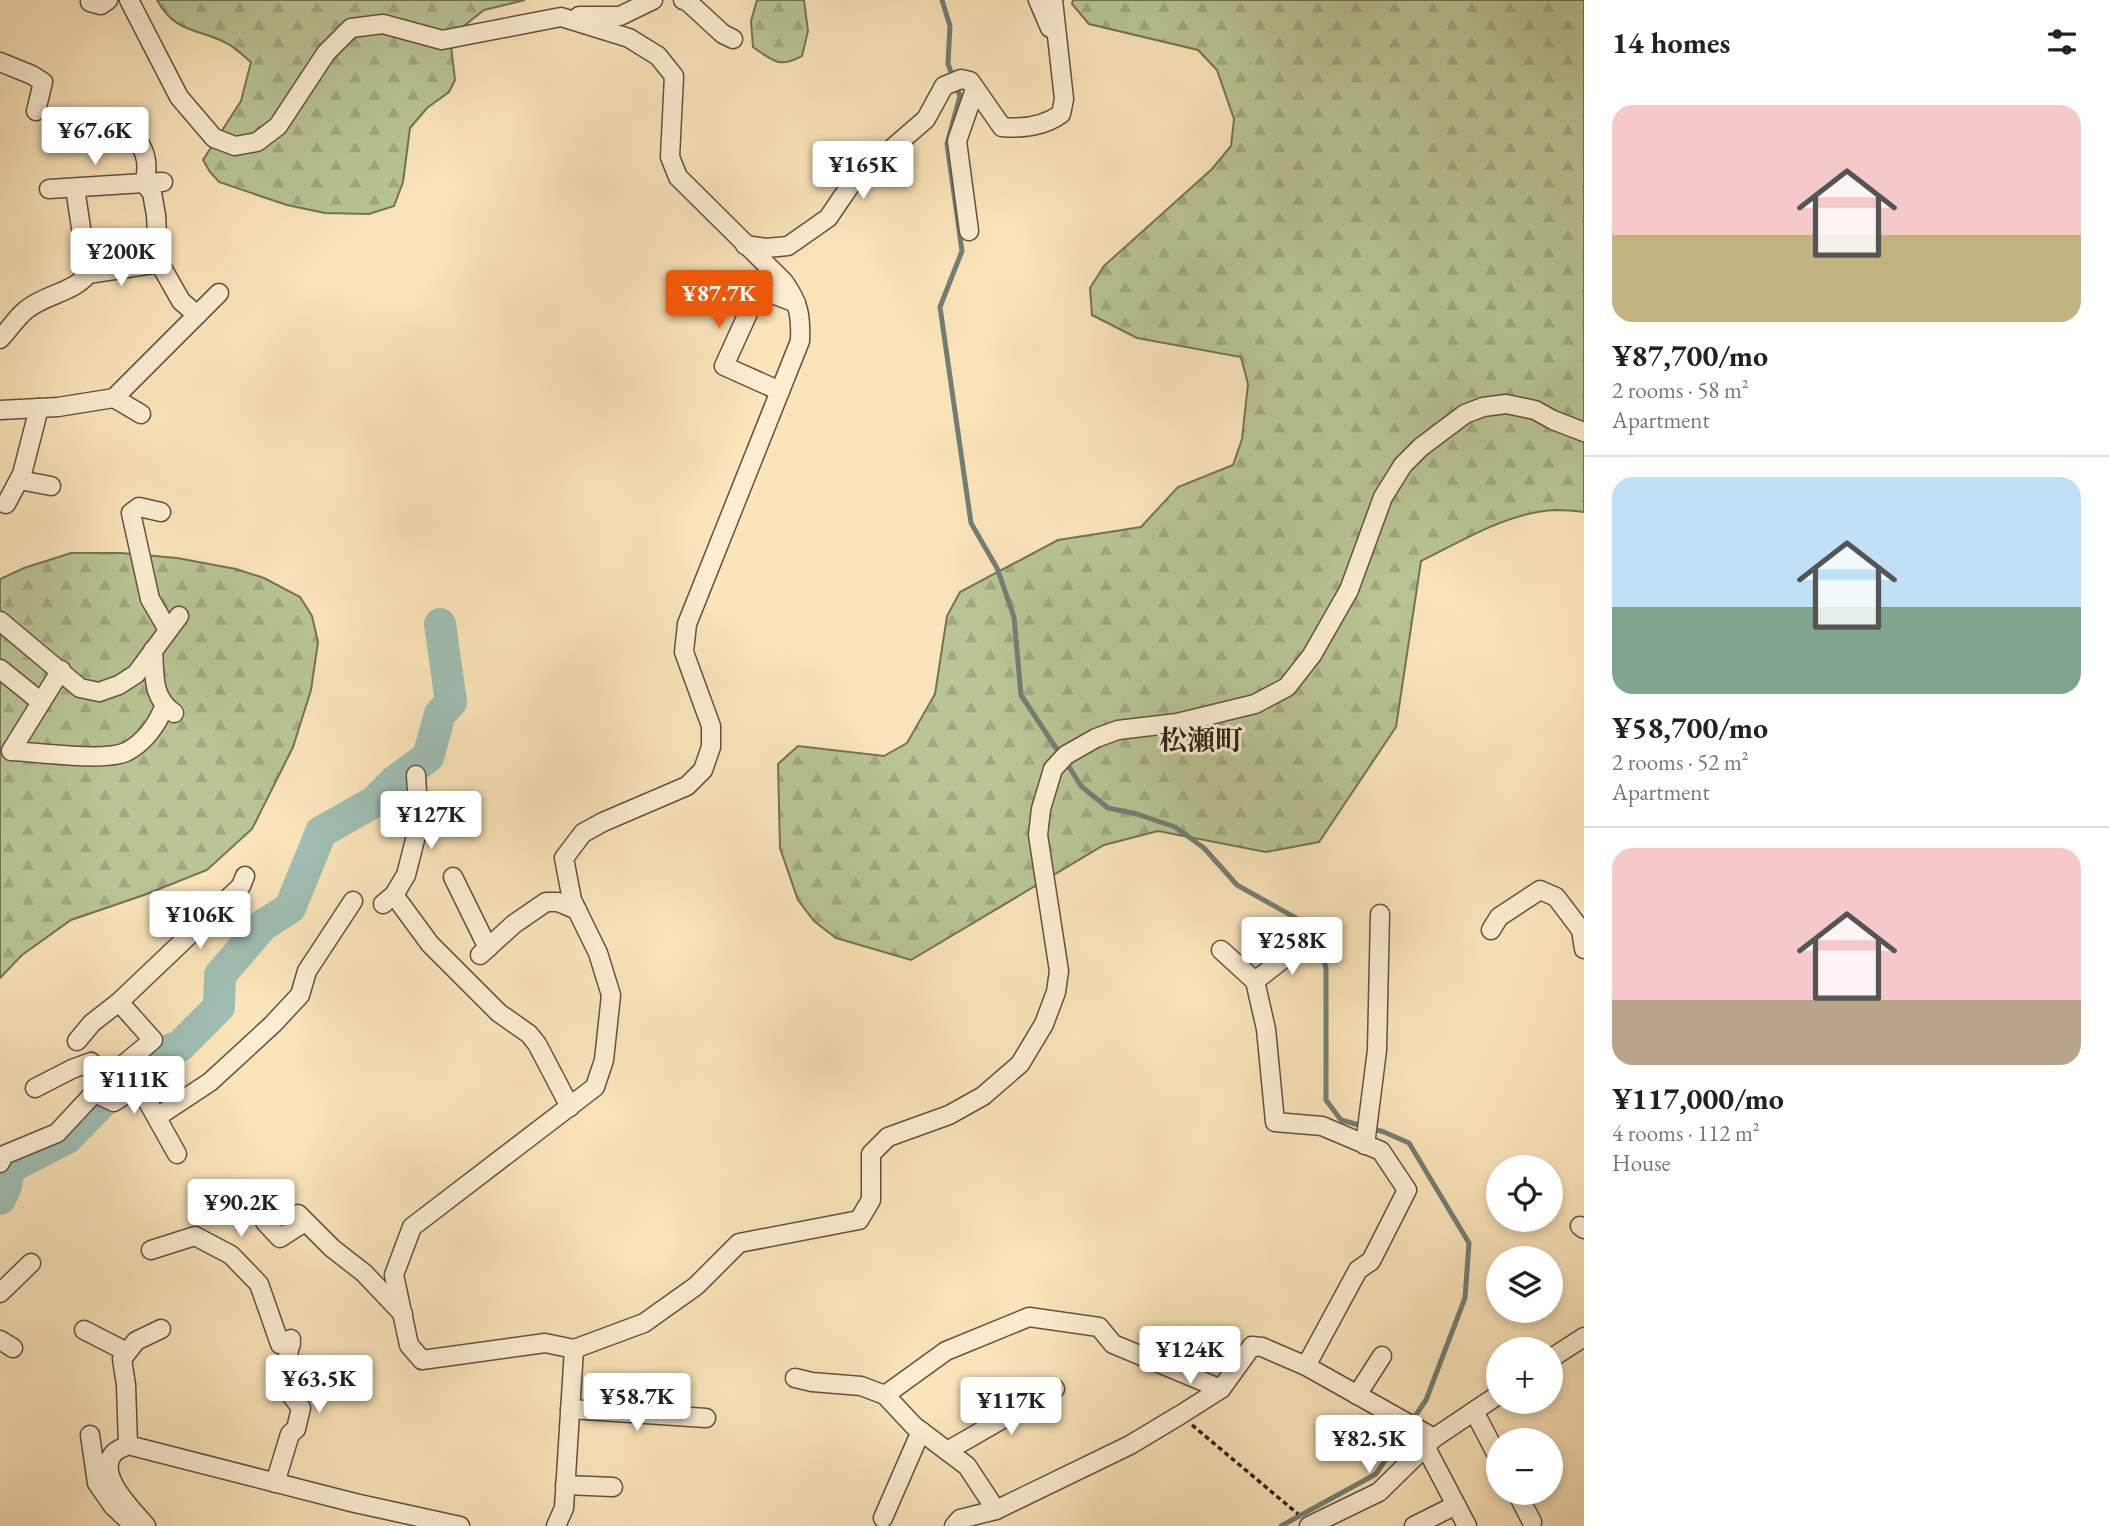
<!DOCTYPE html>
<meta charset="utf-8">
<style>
body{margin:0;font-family:"EB Garamond","Noto Serif JP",serif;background:#f6f6f6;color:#222;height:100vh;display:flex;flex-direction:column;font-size:26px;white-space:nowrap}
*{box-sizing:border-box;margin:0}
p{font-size:23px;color:#767676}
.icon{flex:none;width:38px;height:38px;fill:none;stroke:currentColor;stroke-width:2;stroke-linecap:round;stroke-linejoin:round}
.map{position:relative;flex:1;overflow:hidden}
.drawer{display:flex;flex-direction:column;background:#fff;width:525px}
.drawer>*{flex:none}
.fabs{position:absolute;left:1486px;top:1155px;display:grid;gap:14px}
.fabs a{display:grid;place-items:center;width:77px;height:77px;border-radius:50%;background:#fff;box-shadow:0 4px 10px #0003;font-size:35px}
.price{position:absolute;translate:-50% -60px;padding:0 16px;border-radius:7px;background:#fff;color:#222;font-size:23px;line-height:46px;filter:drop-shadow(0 2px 4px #0008)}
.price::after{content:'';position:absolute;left:50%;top:42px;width:21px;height:16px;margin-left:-10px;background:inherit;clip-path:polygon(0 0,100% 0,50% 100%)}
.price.active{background:#ea580c;color:#fff}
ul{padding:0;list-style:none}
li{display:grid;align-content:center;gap:14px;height:371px;padding:0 28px}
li+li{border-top:2px solid #e0e0e0}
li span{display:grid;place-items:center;height:217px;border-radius:21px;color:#555}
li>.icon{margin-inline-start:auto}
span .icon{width:126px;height:126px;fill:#fffc;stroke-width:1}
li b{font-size:30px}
h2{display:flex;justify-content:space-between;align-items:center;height:84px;padding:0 28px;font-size:30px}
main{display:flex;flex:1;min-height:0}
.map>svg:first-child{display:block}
</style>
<main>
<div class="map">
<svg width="1584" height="1526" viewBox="0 0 1584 1526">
<defs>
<pattern id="forest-firs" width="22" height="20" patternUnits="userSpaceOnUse" patternTransform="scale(1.75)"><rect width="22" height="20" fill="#b9c594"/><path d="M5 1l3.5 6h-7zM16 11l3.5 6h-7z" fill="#9fa97f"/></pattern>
</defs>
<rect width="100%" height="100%" fill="#fbe4ba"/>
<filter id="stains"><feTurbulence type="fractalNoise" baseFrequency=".00286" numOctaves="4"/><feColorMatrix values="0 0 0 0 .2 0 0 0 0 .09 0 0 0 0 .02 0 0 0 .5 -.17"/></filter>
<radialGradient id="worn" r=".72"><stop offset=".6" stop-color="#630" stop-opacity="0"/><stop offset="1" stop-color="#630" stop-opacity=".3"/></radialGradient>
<g fill="url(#forest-firs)" stroke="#737357" stroke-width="2">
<path d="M157,0H525L484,10L450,37L455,80L449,92L427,108L410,128L403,182L394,206L369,214L325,213L287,205L219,182L210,172L203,160L241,101L251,62C243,56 236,48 228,44C200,28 176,35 157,0Z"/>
<path d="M757,0H804L808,31L802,56C779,69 772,60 753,47L751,21Z"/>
<path d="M1073,0H1584V512C1575,511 1565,510 1556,510C1508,512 1464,540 1421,561L1396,727L1319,842L1266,852L1158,831L1104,845L911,960L836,938L814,921L798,900L780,848L778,764L798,746L884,756L907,743L935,694L947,616L960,592L1058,540L1141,527L1178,487L1233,465L1242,439L1248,384L1241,357L1137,338L1092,315L1090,288L1104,266L1212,169L1231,146L1234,119L1217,70L1198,50L1089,24L1072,4Z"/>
<path d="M71,553H121L177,558L236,569L264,578L300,597L312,616L318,642L311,690L293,747L252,829L207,870L144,895L71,920L22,955L0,978V579L24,568Z"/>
</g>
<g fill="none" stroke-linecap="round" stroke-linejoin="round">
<g stroke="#717f76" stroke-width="5">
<path d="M942,0L950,26L948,64L960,96L947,144L962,251L940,307L971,523L997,568L1014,617L1021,695L1060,754"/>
<path d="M1066,762L1081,786L1108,808L1137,814L1175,827L1204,848L1237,885L1303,922L1316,932L1326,968V1100L1341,1120L1384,1132L1409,1143L1469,1243L1465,1298L1426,1400L1376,1474L1281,1526"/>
</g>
<path stroke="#9fbeb3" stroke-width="32" d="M0,1199L6,1186L9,1168L67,1138L110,1094L152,1057L180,1046L219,1007L220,975L263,925L290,908L321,832L374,802L395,781L428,757L440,714L451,702L440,624"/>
<g stroke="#605242" stroke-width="21">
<g id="minor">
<path d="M129,0L179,97L214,138L235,146L257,142L278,126L326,53L351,28L383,24L442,40L561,17L629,38L658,56L674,76L670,157L678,177L784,282C799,303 801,316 800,341L687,624L684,652L711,726V747L703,770L687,786L603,822L583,833L564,858L572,900L598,953L611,995L604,1060L595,1087L412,1227L394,1275L409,1345L422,1360L545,1343L574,1349L644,1323L696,1286L739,1243L859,1220L871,1200V1154L888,1137L949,1115L983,1096L1020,1064L1044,1024L1056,992L1059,971L1038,835L1041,809L1053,769L1066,755L1096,738L1118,730L1177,723L1255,704L1287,687L1312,655L1349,590L1383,497L1403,465L1421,447L1465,414L1483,407L1506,404L1535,410L1553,420L1584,432"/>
<path d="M683,0H686L723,34L733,39"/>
<path d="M1038,0L1050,28"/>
<path d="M90,2L101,5L108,0"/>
<path d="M579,16H620L653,0"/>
<path d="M0,62L32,75L43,82L36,111"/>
<path d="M75,188L88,274"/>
<path d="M49,189L144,183C151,161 143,147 131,129"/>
<path d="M969,231L957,141L975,89"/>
<path d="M745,245L766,248L788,246L828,218L852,183L926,119L944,86L961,79L970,81L1002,127C1023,129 1044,126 1061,114L1064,99L1053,0"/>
<path d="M156,257L181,301L197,315"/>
<path d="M0,339C9,330 16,318 26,310C45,294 73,293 88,274L153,264L158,254L156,215L152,193L144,183L163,182"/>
<path d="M780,391L724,366L759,289L796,303"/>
<path d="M114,398L141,414"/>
<path d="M0,410L58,407L114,398L219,293"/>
<path d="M19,480L51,486"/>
<path d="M6,504L22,474L39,408"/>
<path d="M161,512L139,507L131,513L150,599L168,630"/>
<path d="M0,621L80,688L99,692L119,685L136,674L179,616"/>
<path d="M153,650C155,675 151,697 174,713"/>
<path d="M0,669L41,702"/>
<path d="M61,670L11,751C37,752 104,762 126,752C144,743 157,725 164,707"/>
<path d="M453,877L488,948"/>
<path d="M394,895L430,944L499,1013L529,1034L537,1044L570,1107"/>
<path d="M383,904L394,895L406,875L419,824L416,775"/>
<path d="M1584,928L1581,930L1584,949"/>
<path d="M1491,930L1499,917L1540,890L1556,897L1581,930"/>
<path d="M1221,950L1255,981L1266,1029L1275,1122L1322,1126L1381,1151L1407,1190L1371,1261L1358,1270L1306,1366"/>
<path d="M480,955L514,924L546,902H558L577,910"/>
<path d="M1255,981L1296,949L1309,942"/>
<path d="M119,1002L241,886L245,876"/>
<path d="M35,1088L72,1069L91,1062L107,1080"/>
<path d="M95,1093L114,1102L139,1086L177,1154"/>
<path d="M157,1117L210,1082L273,1024L300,995L307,971L353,901"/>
<path d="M1365,1145L1377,1050L1380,914"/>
<path d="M0,1163L4,1155L57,1133L111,1075L153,1040L119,1002L92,1023L77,1041"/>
<path d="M254,1193L265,1222L280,1238L305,1222"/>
<path d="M298,1214L332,1248L364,1273L403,1314"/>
<path d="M1580,1226L1584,1229"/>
<path d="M151,1250L195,1236L231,1255L259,1284L280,1344H291"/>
<path d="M0,1293L31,1263"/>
<path d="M84,1330L127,1352"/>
<path d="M0,1340L13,1348"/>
<path d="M1550,1359L1584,1337"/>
<path d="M795,1378L812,1382L861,1386L885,1395"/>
<path d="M1357,1395L1382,1356"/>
<path d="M570,1409L706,1418"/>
<path d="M1474,1411L1498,1457"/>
<path d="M90,1435L97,1483L113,1506L132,1524"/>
<path d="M128,1445L126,1385L122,1359L136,1341L161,1329"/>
<path d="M1425,1446L1467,1526"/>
<path d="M947,1451L1055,1389"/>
<path d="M275,1483L290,1434L296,1429L301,1408L283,1384L291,1339"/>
<path d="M565,1485L613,1487"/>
<path d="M1517,1493L1532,1522"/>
<path d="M996,1510L967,1466L914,1426L885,1395L946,1351L1029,1317L1099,1327L1113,1344L1221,1389"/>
<path d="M883,1518L921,1431"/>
<path d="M146,1526C133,1510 96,1476 113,1454C116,1450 124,1447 128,1445L355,1503L460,1526"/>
<path d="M556,1526L564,1508L574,1349"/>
<path d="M954,1526L960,1519L996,1510L1130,1445L1180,1415L1221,1389L1252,1346L1262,1347L1306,1366L1434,1438"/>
<path d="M1309,1526L1379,1492L1434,1438L1498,1395"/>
<path d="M1414,1526L1456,1505"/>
</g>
</g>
<path stroke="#2d211a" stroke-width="3.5" stroke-dasharray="5 3.5" stroke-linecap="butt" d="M1192,1425L1298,1514"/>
<use href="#minor" stroke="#fcedd2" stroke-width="18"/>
</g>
<g text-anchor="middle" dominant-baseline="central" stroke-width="6" stroke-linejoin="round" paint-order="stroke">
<g font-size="28" font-weight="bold" fill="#2d211a" stroke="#fcedd2">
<text x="1201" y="740">松瀬町</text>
</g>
</g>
<rect width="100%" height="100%" filter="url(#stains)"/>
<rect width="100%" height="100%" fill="url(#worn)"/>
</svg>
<div class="fabs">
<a><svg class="icon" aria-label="locate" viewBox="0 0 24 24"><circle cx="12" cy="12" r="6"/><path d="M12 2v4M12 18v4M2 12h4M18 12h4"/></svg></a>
<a><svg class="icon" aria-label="layers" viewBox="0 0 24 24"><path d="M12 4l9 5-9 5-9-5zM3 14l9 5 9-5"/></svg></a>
<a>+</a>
<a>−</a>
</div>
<b class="price" style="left:95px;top:167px">¥67.6K</b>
<b class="price" style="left:863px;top:201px">¥165K</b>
<b class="price" style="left:121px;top:288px">¥200K</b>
<b class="price active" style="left:719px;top:330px">¥87.7K</b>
<b class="price" style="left:431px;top:851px">¥127K</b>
<b class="price" style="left:200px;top:951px">¥106K</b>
<b class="price" style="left:1292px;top:977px">¥258K</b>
<b class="price" style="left:134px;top:1116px">¥111K</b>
<b class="price" style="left:241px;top:1239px">¥90.2K</b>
<b class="price" style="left:1190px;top:1386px">¥124K</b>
<b class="price" style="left:319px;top:1415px">¥63.5K</b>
<b class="price" style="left:637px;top:1433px">¥58.7K</b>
<b class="price" style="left:1011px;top:1437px">¥117K</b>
<b class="price" style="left:1369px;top:1475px">¥82.5K</b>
</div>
<section class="drawer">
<h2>14 homes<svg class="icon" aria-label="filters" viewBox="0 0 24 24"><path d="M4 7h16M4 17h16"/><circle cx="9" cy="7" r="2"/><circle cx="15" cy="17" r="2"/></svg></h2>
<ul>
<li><span style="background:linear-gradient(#f6c9c9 60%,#c2b280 0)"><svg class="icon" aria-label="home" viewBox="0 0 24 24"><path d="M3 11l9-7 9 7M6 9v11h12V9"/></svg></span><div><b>¥87,700/mo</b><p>2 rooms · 58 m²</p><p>Apartment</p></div></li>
<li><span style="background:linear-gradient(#bfe0f5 60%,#7fa58c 0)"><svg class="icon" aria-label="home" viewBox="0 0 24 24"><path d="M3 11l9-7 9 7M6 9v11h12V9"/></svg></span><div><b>¥58,700/mo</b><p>2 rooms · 52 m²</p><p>Apartment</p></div></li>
<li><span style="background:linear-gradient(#f6c9c9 70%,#b9a48a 0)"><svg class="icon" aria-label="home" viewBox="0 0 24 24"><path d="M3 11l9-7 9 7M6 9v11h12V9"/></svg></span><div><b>¥117,000/mo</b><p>4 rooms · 112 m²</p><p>House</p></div></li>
</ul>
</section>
</main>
